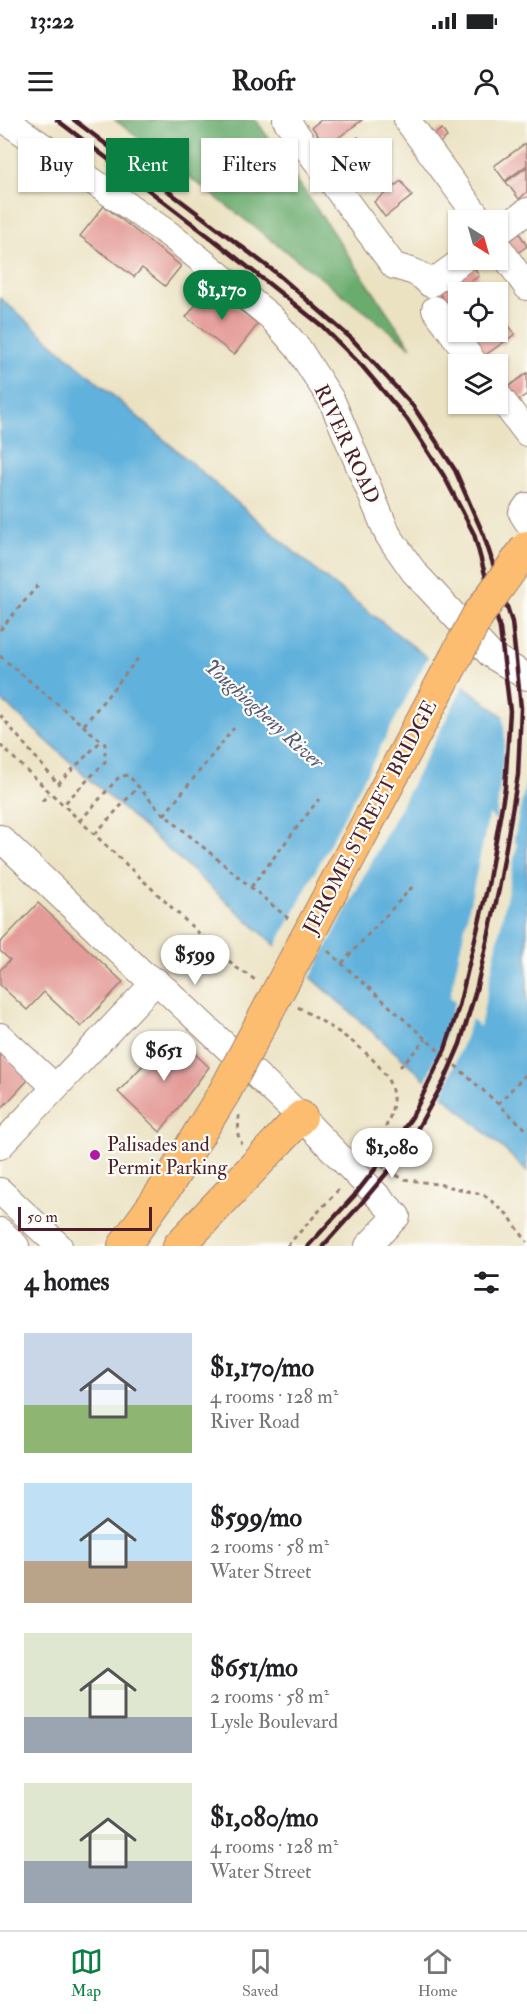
<!DOCTYPE html>
<meta charset="utf-8">
<style>
body{margin:0;font-family:"IM FELL Double Pica",serif;background:#f6f6f6;color:#202124;height:100vh;display:flex;flex-direction:column;font-size:22px;white-space:nowrap}
*{box-sizing:border-box;margin:0}
p{font-size:20px;color:#757577}
.icon{flex:none;width:33px;height:33px;fill:none;stroke:currentColor;stroke-width:2;stroke-linecap:round;stroke-linejoin:round}
.map{position:relative;height:1126px;overflow:hidden}
.drawer{display:flex;flex-direction:column;background:#fff;flex:1}
.drawer>*{flex:none}
.top-card{position:absolute;left:18px;top:18px;width:492px;height:54px;display:flex;gap:12px}
.needle{width:39px;rotate:143deg}
.controls{position:absolute;left:448px;top:90px;display:grid;gap:12px}
.controls a{display:grid;place-items:center;width:60px;height:60px;border-radius:0px;background:#fff;box-shadow:0 2px 4px #0004;font-size:30px}
.scale{position:absolute;left:18px;bottom:15px;width:134px;box-sizing:border-box;padding-left:6px;border:3px solid #4a1f2b;border-top:0;font-size:16px;line-height:21px;white-space:nowrap;color:#4a1f2b;-webkit-text-stroke:4px #fdfcf7;paint-order:stroke}
.price{position:absolute;translate:-50% -51px;padding:0 14px;border-radius:21px;background:#fff;color:#222;font-size:20px;line-height:39px;filter:drop-shadow(0 2px 3px #0008)}
.price::after{content:'';position:absolute;left:50%;top:36px;width:18px;height:14px;margin-left:-9px;background:inherit;clip-path:polygon(0 0,100% 0,50% 100%)}
.price.active{background:#0b8043;color:#fff}
ul{padding:0;list-style:none}
li{display:flex;align-items:center;gap:18px;height:150px;padding:0 24px}
li span{display:grid;place-items:center;flex:none;width:168px;height:120px;border-radius:0px;color:#555}
li>.icon{margin-inline-start:auto}
span .icon{width:72px;height:72px;fill:#fffc;stroke-width:1}
li b{font-size:26px}
h2{display:flex;justify-content:space-between;align-items:center;height:72px;padding:0 24px;font-size:26px}
.tag{padding:0 21px;border-radius:0px;background:#fff;box-shadow:0 2px 4px #0004;font-size:21px;line-height:54px}
.tag.active{background:#0b8043;color:#fff}
.status{display:flex;justify-content:space-between;align-items:center;height:42px;padding:0 30px;background:#fff;direction:ltr}
.status svg{height:16px;fill:currentColor}
header{display:flex;justify-content:space-between;align-items:center;height:78px;padding:0 24px;background:#fff;font-size:27px;font-weight:800}
.tabs{display:flex;justify-content:space-around;align-items:center;height:84px;border-top:2px solid #e0e0e0;background:#fff;font-size:16px;color:#757577}
.tabs a{display:grid;justify-items:center;gap:3px}
.tabs .active{color:#0b8043}
.map>svg:first-child{display:block}
</style>
<div class="status"><b>13:22</b><svg viewBox="0 0 49 12"><path d="M0 12V9h3v3zM5 12V6h3v6zM10 12V3h3v9zM15 12V0h3v12zM26 1h20v11H26zM47 4h2v5h-2z"/></svg></div>
<header><svg class="icon" aria-label="menu" viewBox="0 0 24 24"><path d="M4 6h16M4 12h16M4 18h16"/></svg>Roofr<svg class="icon" aria-label="person" viewBox="0 0 24 24"><circle cx="12" cy="8" r="4"/><path d="M4 21q1-7 8-7t8 7"/></svg></header>
<div class="map">
<svg width="527" height="1126" viewBox="0 0 527 1126">
<rect width="100%" height="100%" fill="#fdfcf7"/>
<filter id="ink" filterUnits="userSpaceOnUse"><feTurbulence type="fractalNoise" baseFrequency=".0167" numOctaves="2"/><feDisplacementMap in="SourceGraphic" scale="12" xChannelSelector="R" yChannelSelector="G"/><feConvolveMatrix kernelMatrix="1 2 1 2 8 2 1 2 1" color-interpolation-filters="sRGB"/></filter>
<filter id="wash" filterUnits="userSpaceOnUse"><feTurbulence type="fractalNoise" baseFrequency=".008" numOctaves="4" result="noise"/><feDisplacementMap in="SourceGraphic" scale="24" xChannelSelector="R" yChannelSelector="G"/><feGaussianBlur stdDeviation="1.35" result="paint"/><feColorMatrix in="noise" values="0 0 0 0 0 0 0 0 0 0 0 0 0 0 0 0 0 1.4 0 .05"/><feComposite in="paint" operator="in"/></filter>
<g filter="url(#wash)">
<rect width="100%" height="100%" fill="#ebe2c2"/>
<path fill="#6bac6e" stroke="#5a664c" stroke-width="1.5" d="M115,0H256L411,227Z"/>
<path fill="#61b1dc" stroke="#566884" stroke-width="1.5" d="M0,178L320,454L527,615V1052L509,1034L0,579Z"/>
<g fill="#ebe2c2">
<path d="M429,535L465,563L310,859L275,828Z"/>
<path d="M503,593L527,612V655L514,719L517,725L480,907L472,899L442,977L425,962L441,926L455,882L450,877L489,694L496,701L505,620Z"/>
</g>
<g id="blocks">
<g fill="#e49c99">
<path d="M321,0H362L326,27L312,7Z"/>
<path d="M442,9L447,17L438,24L432,16Z"/>
<path d="M358,17L370,34L379,27L385,35L379,39L385,47L362,64L351,49L356,46L343,28Z"/>
<path d="M526,23L527,45L505,61L494,46Z"/>
<path d="M527,47V72L519,79L506,62Z"/>
<path d="M401,61L412,76L385,97L374,82Z"/>
<path d="M104,86L181,146L165,166L142,148L134,157L80,116Z"/>
<path d="M518,111L527,126L515,135L505,121Z"/>
<path d="M473,140L478,147L475,149L479,156L470,162L473,166L464,172H459V176L448,185L435,167Z"/>
<path d="M210,167L258,204L234,235L186,197Z"/>
<path d="M501,195L515,214L484,236L471,218L479,212H498V198Z"/>
<path d="M527,253V274L518,280L508,267Z"/>
<path d="M38,783L123,862L81,907L44,872L27,890L0,865V850L10,840L0,831V823Z"/>
<path d="M173,913L209,947L160,1012L118,972Z"/>
<path d="M0,932L29,959L0,990Z"/>
</g>
</g>
</g>
<g filter="url(#ink)">
<use href="#blocks" fill-opacity="0" stroke="#9a8076" stroke-width="1.5"/>
<g fill="none" stroke-linecap="round" stroke-linejoin="round">
<g stroke="#9a8076" stroke-width="28">
<g id="minor">
<path d="M5,0L170,115L271,197L298,228L332,281L388,415L414,452L491,535L527,557"/>
<path d="M286,0L394,146C409,150 420,152 430,164L463,140"/>
<path d="M407,0L480,100"/>
<path d="M498,113L527,91"/>
<path d="M498,126L527,167"/>
<path d="M435,189L475,244"/>
<path d="M498,275L527,313"/>
<path d="M527,386L522,393L527,401"/>
<path d="M0,718L142,853L165,869L301,997L397,1096L368,1126"/>
<path d="M0,916L55,967"/>
<path d="M0,1026L156,861"/>
<path d="M0,1071L59,1126"/>
<path d="M0,1111L16,1126"/>
</g>
</g>
<g stroke="#9a8076" stroke-width="34">
<g id="major">
<path d="M124,1126L168,1064L224,973"/>
<path d="M179,1126L301,997"/>
</g>
</g>
<g stroke="#9a8076" stroke-width="3" stroke-dasharray="4.5 4.5" stroke-linecap="butt">
<path d="M0,510L40,463"/>
<path d="M0,536L105,624V642L63,685"/>
<path d="M0,595L58,664L102,620"/>
<path d="M84,605L140,536"/>
<path d="M0,625L205,819L237,848L257,861"/>
<path d="M42,681L49,674"/>
<path d="M164,695L234,608"/>
<path d="M80,701L119,657L128,655L159,690L290,800"/>
<path d="M95,714L138,667"/>
<path d="M251,767L319,679"/>
<path d="M328,831L527,1010"/>
<path d="M342,843L415,764"/>
<path d="M298,887C327,905 396,941 393,982C392,1001 378,1020 369,1037"/>
<path d="M400,947L426,919"/>
<path d="M498,984L527,953"/>
<path d="M239,995L238,1015L242,1024"/>
<path d="M381,1046L403,1059L443,1065L484,1075L508,1095L527,1122"/>
<path d="M287,1126L340,1068"/>
</g>
<use href="#minor" stroke="#fff" stroke-width="26"/>
<use href="#major" stroke="#fcbd6f" stroke-width="32"/>
<g stroke="#4a1f2b" stroke-width="4.5">
<path d="M57,0L219,124L322,206L362,246L407,299L444,356L474,414L500,509L510,591L505,668L488,765L459,886L445,929L412,997L383,1039L354,1076L308,1126"/>
<path d="M74,0L275,152L352,219L413,286L455,350L484,416L512,502L521,588L518,655L499,769L476,870L460,924L444,961L419,1006L396,1042L359,1086L323,1126"/>
</g>
<g stroke="#9a8076" stroke-width="34" stroke-linecap="butt">
<path id="major-bridge" d="M224,973L478,495L527,427"/>
</g>
<use href="#major-bridge" stroke="#fcbd6f" stroke-width="32"/>
</g>
</g>
<circle fill="#b5179e" stroke="#fdfcf7" stroke-width="2" cx="95" cy="1035" r="6"/>
<g text-anchor="middle" dominant-baseline="central" stroke-width="4.5" stroke-linejoin="round" paint-order="stroke">
<g font-size="20" fill="#4a1f2b" stroke="#fdfcf7">
<text transform="translate(347 324) rotate(65)">RIVER ROAD</text>
<text transform="translate(370 697) rotate(-62)">JEROME STREET BRIDGE</text>
</g>
<g font-size="20" fill="#4a1f2b" stroke="#fdfcf7" text-anchor="start">
<text x="107" y="1024">Palisades and<tspan x="107" dy="23">Permit Parking</tspan></text>
</g>
<g font-size="21" font-style="italic" fill="#535972" stroke="#fdfcf7">
<text transform="translate(264 594) rotate(42)">Youghiogheny River</text>
</g>
</g>
</svg>
<div class="controls">
<a><svg class="needle" viewBox="-14 -14 28 28"><path d="M0-13l5 13h-10z" fill="#e53935"/><path d="M0 13l5-13h-10z" fill="#757577"/></svg></a>
<a><svg class="icon" aria-label="locate" viewBox="0 0 24 24"><circle cx="12" cy="12" r="6"/><path d="M12 2v4M12 18v4M2 12h4M18 12h4"/></svg></a>
<a><svg class="icon" aria-label="layers" viewBox="0 0 24 24"><path d="M12 4l9 5-9 5-9-5zM3 14l9 5 9-5"/></svg></a>
</div>
<div class="scale">50 m</div>
<b class="price active" style="left:222px;top:201px">$1,170</b>
<b class="price" style="left:195px;top:866px">$599</b>
<b class="price" style="left:164px;top:962px">$651</b>
<b class="price" style="left:392px;top:1059px">$1,080</b>
<div class="top-card">
<a class="tag">Buy</a>
<a class="tag active">Rent</a>
<a class="tag">Filters</a>
<a class="tag">New</a>
</div>
</div>
<section class="drawer">
<h2>4 homes<svg class="icon" aria-label="filters" viewBox="0 0 24 24"><path d="M4 7h16M4 17h16"/><circle cx="9" cy="7" r="2"/><circle cx="15" cy="17" r="2"/></svg></h2>
<ul>
<li><span style="background:linear-gradient(#c9d6e8 60%,#8fb573 0)"><svg class="icon" aria-label="home" viewBox="0 0 24 24"><path d="M3 11l9-7 9 7M6 9v11h12V9"/></svg></span><div><b>$1,170/mo</b><p>4 rooms · 128 m²</p><p>River Road</p></div></li>
<li><span style="background:linear-gradient(#bfe0f5 65%,#b9a48a 0)"><svg class="icon" aria-label="home" viewBox="0 0 24 24"><path d="M3 11l9-7 9 7M6 9v11h12V9"/></svg></span><div><b>$599/mo</b><p>2 rooms · 58 m²</p><p>Water Street</p></div></li>
<li><span style="background:linear-gradient(#dfe7d0 70%,#9aa5b1 0)"><svg class="icon" aria-label="home" viewBox="0 0 24 24"><path d="M3 11l9-7 9 7M6 9v11h12V9"/></svg></span><div><b>$651/mo</b><p>2 rooms · 58 m²</p><p>Lysle Boulevard</p></div></li>
<li><span style="background:linear-gradient(#dfe7d0 65%,#9aa5b1 0)"><svg class="icon" aria-label="home" viewBox="0 0 24 24"><path d="M3 11l9-7 9 7M6 9v11h12V9"/></svg></span><div><b>$1,080/mo</b><p>4 rooms · 128 m²</p><p>Water Street</p></div></li>
</ul>
</section>
<nav class="tabs">
<a class="active"><svg class="icon" aria-label="map" viewBox="0 0 24 24"><path d="M3 6l6-2 6 2 6-2v14l-6 2-6-2-6 2zM9 4v14M15 6v14"/></svg>Map</a>
<a><svg class="icon" aria-label="saved" viewBox="0 0 24 24"><path d="M7 4h10v16l-5-4-5 4z"/></svg>Saved</a>
<a><svg class="icon" aria-label="home" viewBox="0 0 24 24"><path d="M3 11l9-7 9 7M6 9v11h12V9"/></svg>Home</a>
</nav>
